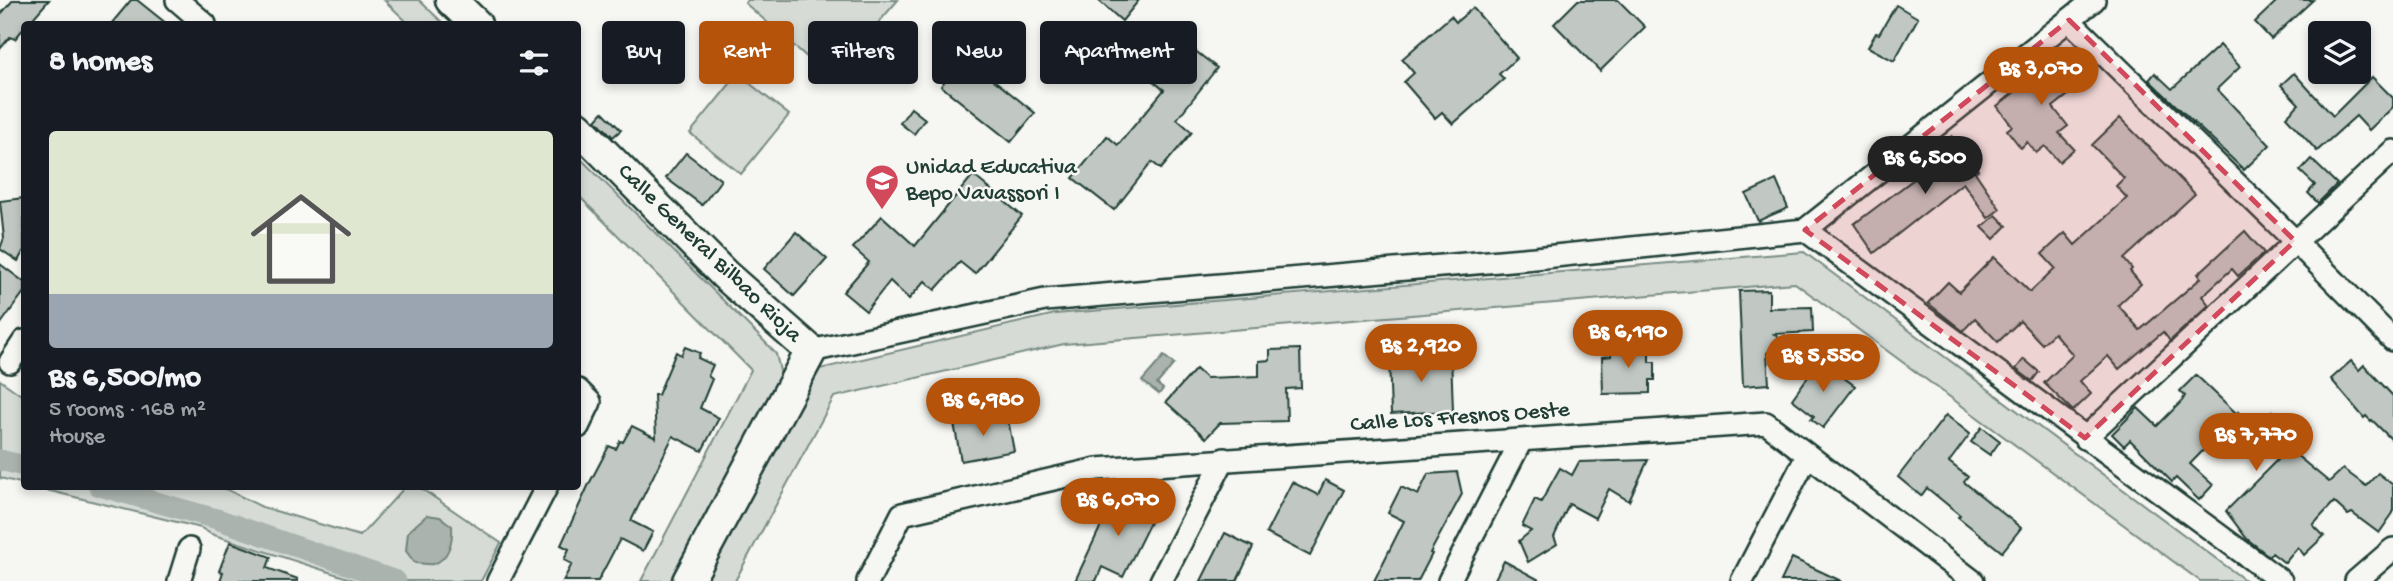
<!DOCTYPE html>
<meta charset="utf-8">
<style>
body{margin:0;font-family:"Gochi Hand",sans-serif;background:#242831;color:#f1f3f6;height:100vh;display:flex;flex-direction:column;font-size:26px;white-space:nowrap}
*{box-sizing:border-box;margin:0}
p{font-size:23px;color:#9ea1a6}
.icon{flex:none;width:38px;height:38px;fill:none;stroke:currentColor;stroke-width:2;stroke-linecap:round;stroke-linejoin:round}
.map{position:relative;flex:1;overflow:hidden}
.sheet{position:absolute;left:21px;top:21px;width:560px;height:469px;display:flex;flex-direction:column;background:#171b24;border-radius:7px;box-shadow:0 4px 10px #0003}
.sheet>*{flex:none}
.hud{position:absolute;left:602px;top:21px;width:665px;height:63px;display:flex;gap:14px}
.tools{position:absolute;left:2308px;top:21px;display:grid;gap:14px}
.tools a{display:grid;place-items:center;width:63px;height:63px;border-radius:7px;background:#171b24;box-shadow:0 4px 10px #0003;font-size:35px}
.price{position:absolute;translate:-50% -60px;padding:0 16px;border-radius:24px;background:#b45309;color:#fff;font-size:23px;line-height:46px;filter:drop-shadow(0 2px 4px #0008)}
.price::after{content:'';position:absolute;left:50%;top:42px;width:21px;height:16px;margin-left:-10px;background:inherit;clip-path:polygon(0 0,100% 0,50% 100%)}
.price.current{background:#222;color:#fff}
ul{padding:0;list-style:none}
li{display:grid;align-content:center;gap:14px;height:371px;padding:0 28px}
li+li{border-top:2px solid #363941}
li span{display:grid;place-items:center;height:217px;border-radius:7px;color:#555}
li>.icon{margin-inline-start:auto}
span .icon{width:126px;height:126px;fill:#fffc;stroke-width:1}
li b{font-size:30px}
h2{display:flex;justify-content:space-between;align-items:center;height:84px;padding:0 28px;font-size:30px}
.chip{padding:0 24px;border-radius:7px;background:#171b24;box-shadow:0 4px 10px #0003;font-size:24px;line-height:63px}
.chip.current{background:#b45309;color:#fff}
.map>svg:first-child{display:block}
</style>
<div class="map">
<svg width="2393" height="581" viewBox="0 0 2393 581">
<rect width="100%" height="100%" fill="#f6f6f2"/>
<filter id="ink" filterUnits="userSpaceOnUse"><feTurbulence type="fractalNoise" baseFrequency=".0143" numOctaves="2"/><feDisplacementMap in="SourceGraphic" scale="14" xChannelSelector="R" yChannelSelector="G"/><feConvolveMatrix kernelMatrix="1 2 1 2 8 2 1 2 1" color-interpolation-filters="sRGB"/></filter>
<g filter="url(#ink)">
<g fill="#d6dbd6" stroke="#7a8c85" stroke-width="2">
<path d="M384,0H419L444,24H409Z"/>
<path d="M747,0H898L831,78L745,3Z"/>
<path d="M738,74L789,115L741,174L690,133Z"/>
<path d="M578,156L765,342L776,354L781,375L671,581H641L751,370L578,195Z"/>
<path d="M1804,252L2246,581H2200L1795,283L1064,344L834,397L735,581H703L815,370L1055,314Z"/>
<path d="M0,380L24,397V484L0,478Z"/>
<path d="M34,487H222L262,507L360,536L405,487H419L501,543L481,581H357L211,534L201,528Z"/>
</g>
<g fill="#aab3ae" stroke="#72847d" stroke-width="2">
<path d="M1164,356L1174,364L1157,384L1163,389L1159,394L1142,381Z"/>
<path d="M427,515L440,517L452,526C453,540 449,560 433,564C428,565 420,563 415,563L406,551L408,532Z"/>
</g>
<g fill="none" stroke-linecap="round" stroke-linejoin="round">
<g stroke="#aab3ae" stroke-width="21">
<path d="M0,460L24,466"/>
<path d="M99,486L217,519L396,581"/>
</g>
</g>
<g fill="#c1c8c3" stroke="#1f3d34" stroke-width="2">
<path d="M13,0H49L28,24H24V28L15,39L10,37L0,49V15Z"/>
<path d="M131,0H137L167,24H111Z"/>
<path d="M1098,0H1139L1122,21Z"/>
<path d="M1578,0H1618L1645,27L1600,71L1554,24Z"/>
<path d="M2278,0H2313L2271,39L2255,22Z"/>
<path d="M1896,5L1918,18L1894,61L1868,47L1876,33L1879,34Z"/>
<path d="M1473,8L1517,58L1499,74L1504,79L1453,124L1442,112L1435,118L1404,82L1414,73L1402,59L1451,16L1456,22Z"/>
<path d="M1184,42L1217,68L1177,119L1192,132L1161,169L1152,162L1114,210L1073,178L1107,136L1118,145L1164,90L1153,81Z"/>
<path d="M2220,45L2240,67L2217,89L2270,145L2244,170L2149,80L2155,73L2172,89Z"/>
<path d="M2054,51L2082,84L2053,107L2068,126L2059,133L2074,149L2059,162L2045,146L2036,153L2027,142L2021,148L2007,130L2012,126L1997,106L2021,87L2019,85L2025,80L2023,77Z"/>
<path d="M964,56L1035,113L1011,142L941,86Z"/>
<path d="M2294,73L2333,116L2372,77L2393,98V107L2369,130L2356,116L2317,151L2286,117L2299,104L2281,85Z"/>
<path d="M911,108L925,119L914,134L900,123Z"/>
<path d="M603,112L621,130L613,137L596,120Z"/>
<path d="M2120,118L2195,194L2124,259L2132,269L2130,271L2141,284L2118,305L2140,330L2201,278L2198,274L2245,231L2264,253L2238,276L2232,269L2202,296L2209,305L2170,341L2163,332L2119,369L2108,356L2080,381L2091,394L2073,411L2044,383L2073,355L2054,333L2042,344L2020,321L1998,342L1975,318L1963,331L1928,303L1948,282L1959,292L1994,257L2030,292L2055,268L2042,254L2065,233L2075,245L2127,198L2116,186L2124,178L2092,145Z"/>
<path d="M1952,136L1978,170L1975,172L2000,209L1988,218L1963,183L1874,253L1854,224L1938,161L1933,155L1940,149L1938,147Z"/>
<path d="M686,153L721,180L702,205L666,178Z"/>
<path d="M2311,159L2337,184L2318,203L2308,193L2315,185L2300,171Z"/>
<path d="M973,175L1022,216L975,274L960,262L935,290L925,281L909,299L890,281L866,311L843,292L869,262L853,248L882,216L915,246Z"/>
<path d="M1776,180L1788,208L1758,221L1746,194Z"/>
<path d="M24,198V250L18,261L0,249L4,238L0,201Z"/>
<path d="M1996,215L2007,226L1994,239L1982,227Z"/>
<path d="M796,232L827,259L794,296L764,269Z"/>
<path d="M0,264L24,282V292L0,325Z"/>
<path d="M1769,290V308L1812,307L1813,332L1774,334L1780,339L1767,353L1769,384L1743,386L1739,291Z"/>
<path d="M1649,345V362H1655V380H1650V393L1603,394L1602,357L1611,356V346Z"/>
<path d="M685,347L700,353L698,358L713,365L708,376L712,379L700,408L719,418L702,451L673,436L631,521L653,532L643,551L620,539L598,581H563L572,564L564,560L569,549L561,545L589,484L609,446L616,449L620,441L623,442L632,426L656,438L654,395H658L676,352L681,355Z"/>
<path d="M1300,349L1301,388L1286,389L1287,421L1220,423L1206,438L1166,402L1196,369L1206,378L1259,376V361L1270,360V350Z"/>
<path d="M1451,354L1453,411L1391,414L1389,357Z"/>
<path d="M2024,359L2039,372L2032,381L2016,369Z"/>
<path d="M2351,361L2359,370L2364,365L2393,396V441L2372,420L2371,421L2366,416L2364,418L2331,379Z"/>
<path d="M1824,363L1855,386L1823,428L1811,419L1814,416L1792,399L1815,367L1819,370Z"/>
<path d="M2196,375L2237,414L2238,412L2254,427L2272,411L2299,449L2295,454L2329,482L2343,469L2366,486L2378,473L2393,485V513L2379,533L2352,513L2348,515L2334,502L2313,525L2324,536L2304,555L2298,547L2285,563L2272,553L2269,556L2247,539L2226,511L2278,459L2257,439L2248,448L2226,427L2190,464L2213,485L2199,500L2176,478L2172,482L2130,440L2124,446L2112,434L2138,408L2157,426L2182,401L2185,396L2180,391Z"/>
<path d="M998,415L999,422L1008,420L1014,451L961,461L954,423Z"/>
<path d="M1946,415L1970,434L1949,462L1968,477L1964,482L2021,528L2002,552L1958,517L1960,515L1927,488L1921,496L1898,477Z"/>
<path d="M1982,427L2000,441L1990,455L1971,442Z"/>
<path d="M1648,460L1629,501L1609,489L1595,518L1569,504L1554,537L1557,544L1528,562L1519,541L1531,531L1522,526L1535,499L1541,502L1560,468L1572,475L1579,462Z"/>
<path d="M1457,472L1462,494L1430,553L1432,554L1418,581H1374L1404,521L1388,513L1401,487L1418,495L1428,474Z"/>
<path d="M1325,480L1344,490L1310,556L1266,533L1292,482L1318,495Z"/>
<path d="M1130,493L1158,506L1123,577L1102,567L1096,581H1075L1113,500L1124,506Z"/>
<path d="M1225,533L1253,547L1237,581H1201Z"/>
<path d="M230,542L271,557L267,568L298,579V581H220L223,572L219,571Z"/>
<path d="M1792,558L1841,581H1781Z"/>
<path d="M1504,561L1541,581H1494Z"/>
</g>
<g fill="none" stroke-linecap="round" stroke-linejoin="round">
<g stroke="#1f3d34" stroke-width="26">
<g id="street">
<path d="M177,0L205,24"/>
<path d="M2069,20L2295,241L2393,340"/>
<path d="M1805,230L2281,581"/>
<path d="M811,351L1045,300L1535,258L1805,230L2094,0"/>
<path d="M10,362L24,341"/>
<path d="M578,390L590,402L578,427"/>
<path d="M2085,438L2393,151"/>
<path d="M179,581L189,549"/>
<path d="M498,581L547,486"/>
<path d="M868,581L902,514L1097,469L1766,423L1973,581"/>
<path d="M1161,581L1224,459"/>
<path d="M1449,581L1521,441"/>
<path d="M1742,581L1807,456"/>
<path d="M2356,581L2393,549"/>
</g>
</g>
<g stroke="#1f3d34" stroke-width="35">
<g id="secondary">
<path d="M451,0L476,24"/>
<path d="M578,127L725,275L811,351L688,581"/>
</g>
</g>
<use href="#street" stroke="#f6f6f2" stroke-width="21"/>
<use href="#secondary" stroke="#f6f6f2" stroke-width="30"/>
</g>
</g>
<path fill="#d1495b" fill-opacity="0.2" stroke="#d1495b" stroke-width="5" stroke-dasharray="14 9" stroke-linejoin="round" d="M2069,20L2295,241L2085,438L1805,230Z"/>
<defs>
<g id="school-pin" transform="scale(1.75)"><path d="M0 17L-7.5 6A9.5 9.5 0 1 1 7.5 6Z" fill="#d1495b" stroke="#f6f6f2"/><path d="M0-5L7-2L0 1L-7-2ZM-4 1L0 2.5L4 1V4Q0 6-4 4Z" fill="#fff"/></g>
</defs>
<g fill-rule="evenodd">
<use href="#school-pin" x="882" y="181"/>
</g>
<g text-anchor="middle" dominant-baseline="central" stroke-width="5" stroke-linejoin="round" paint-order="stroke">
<g font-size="23" fill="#1f3d34" stroke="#f6f6f2" text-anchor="start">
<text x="906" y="168">Unidad Educativa<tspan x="906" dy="26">Bepo Vavassori I</tspan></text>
</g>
<g font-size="23" fill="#1f3d34" stroke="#f6f6f2">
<text transform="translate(709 254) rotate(44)">Calle General Bilbao Rioja</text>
<text transform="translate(1460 418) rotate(-4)">Calle Los Fresnos Oeste</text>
</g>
</g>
</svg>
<div class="tools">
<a><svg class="icon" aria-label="layers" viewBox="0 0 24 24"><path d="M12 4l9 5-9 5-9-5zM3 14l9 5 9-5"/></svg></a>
</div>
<b class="price" style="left:2041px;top:107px">Bs 3,070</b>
<b class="price current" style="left:1925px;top:196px">Bs 6,500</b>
<b class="price" style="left:1628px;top:370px">Bs 6,190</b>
<b class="price" style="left:1421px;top:384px">Bs 2,920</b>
<b class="price" style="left:1823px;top:394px">Bs 5,550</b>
<b class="price" style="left:983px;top:438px">Bs 6,980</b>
<b class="price" style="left:2256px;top:473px">Bs 7,770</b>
<b class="price" style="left:1118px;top:538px">Bs 6,070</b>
<div class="hud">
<a class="chip">Buy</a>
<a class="chip current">Rent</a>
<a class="chip">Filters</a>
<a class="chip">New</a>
<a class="chip">Apartment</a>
</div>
<section class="sheet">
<h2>8 homes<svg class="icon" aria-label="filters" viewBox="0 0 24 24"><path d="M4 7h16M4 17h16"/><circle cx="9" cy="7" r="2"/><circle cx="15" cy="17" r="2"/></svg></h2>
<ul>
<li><span style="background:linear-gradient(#dfe7d0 75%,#9aa5b1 0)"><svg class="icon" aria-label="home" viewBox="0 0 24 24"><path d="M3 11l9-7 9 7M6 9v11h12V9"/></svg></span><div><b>Bs 6,500/mo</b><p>5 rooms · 168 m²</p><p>House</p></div></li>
</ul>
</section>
</div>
